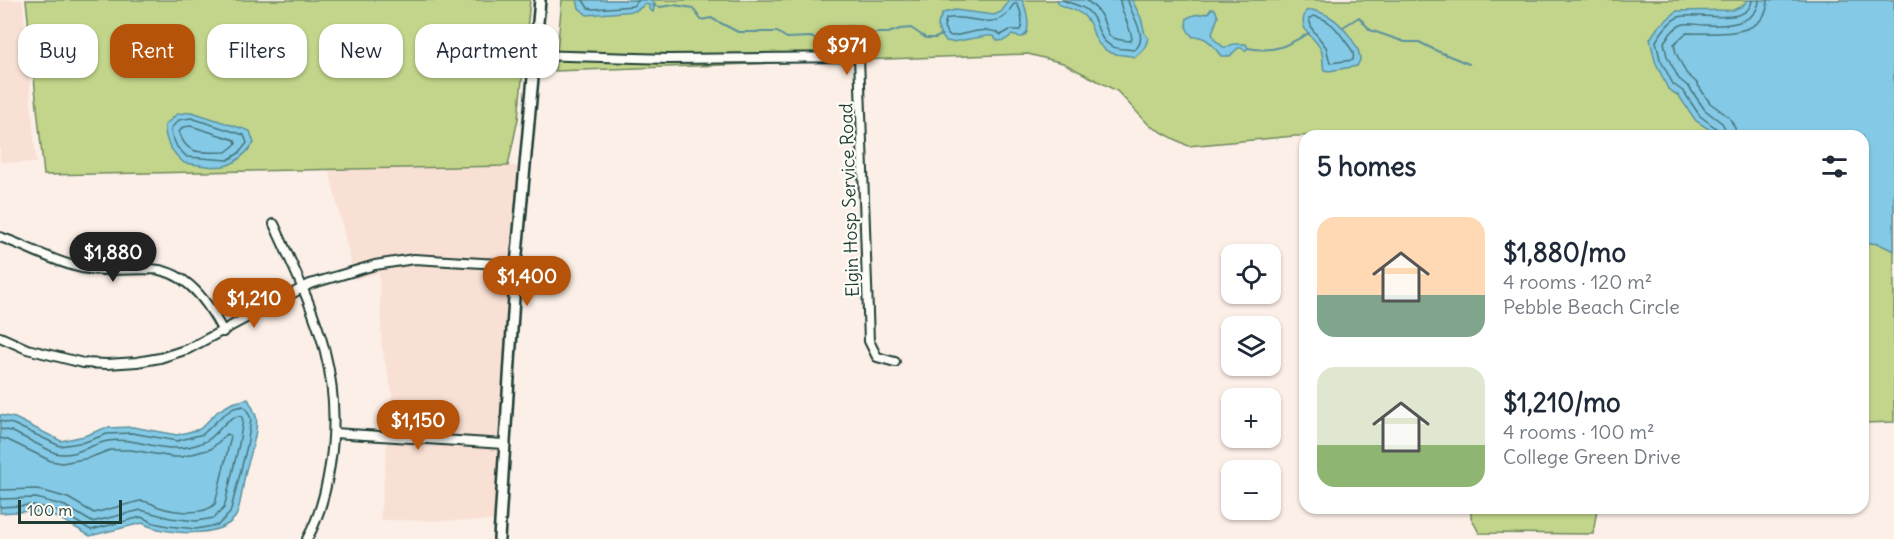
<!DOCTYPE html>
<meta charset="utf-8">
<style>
body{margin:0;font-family:Delius,sans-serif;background:#f6f6f7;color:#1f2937;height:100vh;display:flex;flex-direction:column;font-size:22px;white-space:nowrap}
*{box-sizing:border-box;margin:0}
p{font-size:20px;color:#747a83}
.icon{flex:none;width:33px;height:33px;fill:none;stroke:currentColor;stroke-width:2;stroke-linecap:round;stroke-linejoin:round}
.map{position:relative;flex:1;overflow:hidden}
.details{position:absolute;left:1299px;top:130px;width:570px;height:384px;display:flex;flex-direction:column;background:#fff;border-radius:18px;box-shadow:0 2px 4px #0004}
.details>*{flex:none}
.banner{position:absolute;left:18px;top:24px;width:570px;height:54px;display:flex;gap:12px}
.controls{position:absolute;left:1221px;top:244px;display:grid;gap:12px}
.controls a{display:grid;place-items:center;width:60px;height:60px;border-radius:12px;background:#fff;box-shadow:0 2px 4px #0004;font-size:30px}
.scale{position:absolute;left:18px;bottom:15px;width:104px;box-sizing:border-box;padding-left:6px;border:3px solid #1f3d34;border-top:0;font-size:16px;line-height:21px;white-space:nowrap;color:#1f3d34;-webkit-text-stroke:4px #fdfcf7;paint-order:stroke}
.price{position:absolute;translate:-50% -51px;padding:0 14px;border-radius:21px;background:#b45309;color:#fff;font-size:20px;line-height:39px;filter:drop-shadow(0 2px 3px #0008)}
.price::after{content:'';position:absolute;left:50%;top:36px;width:18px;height:14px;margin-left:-9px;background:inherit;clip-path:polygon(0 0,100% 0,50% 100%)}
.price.current{background:#222;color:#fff}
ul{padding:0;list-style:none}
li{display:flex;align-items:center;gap:18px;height:150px;padding:0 18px}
li span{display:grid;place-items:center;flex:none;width:168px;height:120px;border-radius:18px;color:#555}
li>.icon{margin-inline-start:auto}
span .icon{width:72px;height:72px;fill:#fffc;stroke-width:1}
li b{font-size:26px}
h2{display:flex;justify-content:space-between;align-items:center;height:72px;padding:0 18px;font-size:26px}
.pill{padding:0 21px;border-radius:18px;background:#fff;box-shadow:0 2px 4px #0004;font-size:21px;line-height:54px}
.pill.current{background:#b45309;color:#fff}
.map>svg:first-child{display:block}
</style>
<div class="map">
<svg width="1894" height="539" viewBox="0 0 1894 539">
<rect width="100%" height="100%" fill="#fbefe7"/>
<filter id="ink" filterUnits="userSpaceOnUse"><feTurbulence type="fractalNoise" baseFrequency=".0167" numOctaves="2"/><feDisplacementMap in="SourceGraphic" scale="12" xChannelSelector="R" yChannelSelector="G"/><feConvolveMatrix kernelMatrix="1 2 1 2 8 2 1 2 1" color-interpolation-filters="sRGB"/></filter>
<g filter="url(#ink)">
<g fill="#f9e0d4">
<path d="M0,0H23L36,163L0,162Z"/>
<path d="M522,166L497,521L380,520L392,393L382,347L379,273L355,279L329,170Z"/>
</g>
<g fill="#c2d58a" stroke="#70895f" stroke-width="1.5">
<path d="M26,0H530L518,119L508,166L44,175Z"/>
<path d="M562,0H1894V422L1863,423V136H1406L1393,134L1294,136L1188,146L1150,126L1117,91L1063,63L1028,54L555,71Z"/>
<path d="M1471,509V508L1597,509L1593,534L1479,533L1471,517Z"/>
</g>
<g fill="#84c9e5" stroke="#5c919e" stroke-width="1.5">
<path d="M577,0H650L655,3L653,12L649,9V5L644,4L642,7L635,11L587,15L579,8Z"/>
<path d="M1010,0H1022C1026,7 1033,34 1022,37C1021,37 1013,36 1012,35L1005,40L998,41L993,36H987L952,42L946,41C936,31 936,24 943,13L955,10L994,15L1001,12Z"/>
<path d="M1057,0H1132L1141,18L1145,34L1148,38C1146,47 1143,51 1135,57C1127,54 1114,56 1107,51C1088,38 1097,28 1084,16C1077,9 1067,9 1058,4Z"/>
<path d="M1748,0H1894V251L1879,244L1863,242V136H1715L1712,131L1696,121L1679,96L1668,89L1655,61L1650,39L1658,27L1677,11L1733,10L1742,6Z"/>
<path d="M1211,9H1215L1218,17L1212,33L1215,40L1225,48L1233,44H1246L1248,48L1245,51L1242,48H1238L1230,56H1221C1213,46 1207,35 1193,37C1187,31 1185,27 1187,18L1194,15L1208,13Z"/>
<path d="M1312,10C1331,14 1340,23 1351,38C1356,46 1360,51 1360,60L1357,66L1329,71L1324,70C1322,64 1324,57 1321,50C1315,35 1296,32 1306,11Z"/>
<path d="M192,112L250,131L254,143C230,174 219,167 184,163C172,152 164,141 165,125L177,114Z"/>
<path d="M248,399C251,404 254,410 256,416C259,427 250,458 246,470C243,482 241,506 236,516C221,539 164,535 142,523L90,536L59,518L32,511L0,513V415L15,418L61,441L84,436L105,428L133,427L177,435L200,429L218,411L232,403Z"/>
</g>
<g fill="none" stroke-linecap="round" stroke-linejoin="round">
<g stroke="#47757b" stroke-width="1.5">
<path d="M583,0L588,8L594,9L633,6L639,0"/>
<path d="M1063,0C1072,5 1081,4 1089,12C1100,23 1096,38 1111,46C1117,50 1127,48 1134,50C1151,39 1130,14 1128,0"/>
<path d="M1086,0C1091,4 1097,8 1100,14C1112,33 1100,39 1130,41L1132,39C1130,25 1121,13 1120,0"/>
<path d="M1014,4H1017C1021,10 1024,24 1020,30H1010L1001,35C987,25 968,34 952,36L948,35L944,27L946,19C964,13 990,29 1005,16C1009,13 1011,7 1014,4Z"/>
<path d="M1313,16C1330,19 1337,29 1346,42C1351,49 1355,52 1353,60L1330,63L1326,47L1312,29L1309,19Z"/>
<path d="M191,118L244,135L247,143L239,153L228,160L187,157L177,147L171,133V128L179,120Z"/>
<path d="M191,126L235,140L236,144L226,152C202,152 187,157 179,132L183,127Z"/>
<path d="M1720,136L1716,128L1700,116L1684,92L1673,84L1660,59L1656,41C1661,33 1670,20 1679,17C1696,11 1749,28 1752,0"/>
<path d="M1727,136L1726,130L1722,123L1705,110L1689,87L1679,79L1667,56L1664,42C1668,36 1674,28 1681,25C1687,22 1698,25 1705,25C1723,26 1758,25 1759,0"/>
<path d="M1736,136L1735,128L1729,117L1710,103L1696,82L1686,73L1676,53L1674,44L1686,33C1713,33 1767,40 1768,0"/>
<path d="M0,421L13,424L60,446L85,442L107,434L132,433L177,441L203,434L222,416L234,408L243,406L246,408L251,419L247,446L230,513L218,525L196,529L168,526L154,523L141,517L91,530L62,513L34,505L0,507"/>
<path d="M0,429L11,431L55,453C74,458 91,444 108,441C132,437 154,449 177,448C186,448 197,445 204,442C219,436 224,416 241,416L243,420L239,444L224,508L214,518L196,521L170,518L141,510L92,522L65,506L36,498L0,499"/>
<path d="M0,438L8,440L51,461L62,463L89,458L110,450H131L173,457H181L211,449L227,434L231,436L215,504C204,516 173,512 159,507C152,504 148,501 140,501L94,513L68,498L37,489L0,490"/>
</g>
<g stroke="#5c919e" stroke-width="2">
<path d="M652,5L660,7L674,5L693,8L701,20L711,18L738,32H777L787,38L811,37L819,41L860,33H888L900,29L911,28L926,38H935L942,35"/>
<path d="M1343,27L1359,17L1370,30L1405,42H1419L1437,51L1469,64"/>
<path d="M833,38L847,26H852L859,33"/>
<path d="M1248,48C1275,53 1286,46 1309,33"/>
</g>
<g stroke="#1f3d34" stroke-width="12">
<g id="minor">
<path d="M535,55L669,59L859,57L869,341L877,357L895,362"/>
<path d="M274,224C312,309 345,369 330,465C326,491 320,516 307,539"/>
<path d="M0,237C27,246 53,262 82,268C104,272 127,269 150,269C186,270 209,303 223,332"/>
<path d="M0,337L27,349L83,363L107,364L137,362L160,358L188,349L310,284L375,265L414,259L516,265"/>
<path d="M334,433L504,444"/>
</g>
</g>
<g stroke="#1f3d34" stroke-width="14">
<path id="major" d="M499,539L516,265L540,0"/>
</g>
<use href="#minor" stroke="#fdfcf7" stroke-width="8"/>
<use href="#major" stroke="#fdfcf7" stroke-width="9"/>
</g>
</g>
<g text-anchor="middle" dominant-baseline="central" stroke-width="4.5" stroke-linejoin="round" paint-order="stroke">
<g font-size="18" fill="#1f3d34" stroke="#fdfcf7">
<text transform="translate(849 200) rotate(-92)">Elgin Hosp Service Road</text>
</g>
</g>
</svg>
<div class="controls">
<a><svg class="icon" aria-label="locate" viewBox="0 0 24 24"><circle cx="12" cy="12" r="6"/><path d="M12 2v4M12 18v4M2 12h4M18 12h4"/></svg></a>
<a><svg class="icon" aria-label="layers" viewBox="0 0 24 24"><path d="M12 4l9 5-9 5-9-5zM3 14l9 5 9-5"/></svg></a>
<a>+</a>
<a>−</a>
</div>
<div class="scale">100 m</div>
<b class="price" style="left:847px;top:76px">$971</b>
<b class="price current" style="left:113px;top:283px">$1,880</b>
<b class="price" style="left:527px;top:307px">$1,400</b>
<b class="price" style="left:254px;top:329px">$1,210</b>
<b class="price" style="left:418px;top:451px">$1,150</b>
<div class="banner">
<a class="pill">Buy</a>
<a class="pill current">Rent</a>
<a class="pill">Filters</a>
<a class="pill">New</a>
<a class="pill">Apartment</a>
</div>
<section class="details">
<h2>5 homes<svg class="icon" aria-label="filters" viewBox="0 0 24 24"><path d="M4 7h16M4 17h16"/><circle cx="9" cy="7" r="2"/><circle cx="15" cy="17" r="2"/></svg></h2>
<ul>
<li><span style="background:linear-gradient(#ffd9b3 65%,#7fa58c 0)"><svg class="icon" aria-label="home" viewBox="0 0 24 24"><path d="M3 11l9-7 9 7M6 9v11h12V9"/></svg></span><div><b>$1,880/mo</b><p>4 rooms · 120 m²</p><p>Pebble Beach Circle</p></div></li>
<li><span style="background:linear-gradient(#dfe7d0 65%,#8fb573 0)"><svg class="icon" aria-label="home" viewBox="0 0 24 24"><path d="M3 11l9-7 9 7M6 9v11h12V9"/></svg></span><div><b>$1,210/mo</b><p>4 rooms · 100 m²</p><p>College Green Drive</p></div></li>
</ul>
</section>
</div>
